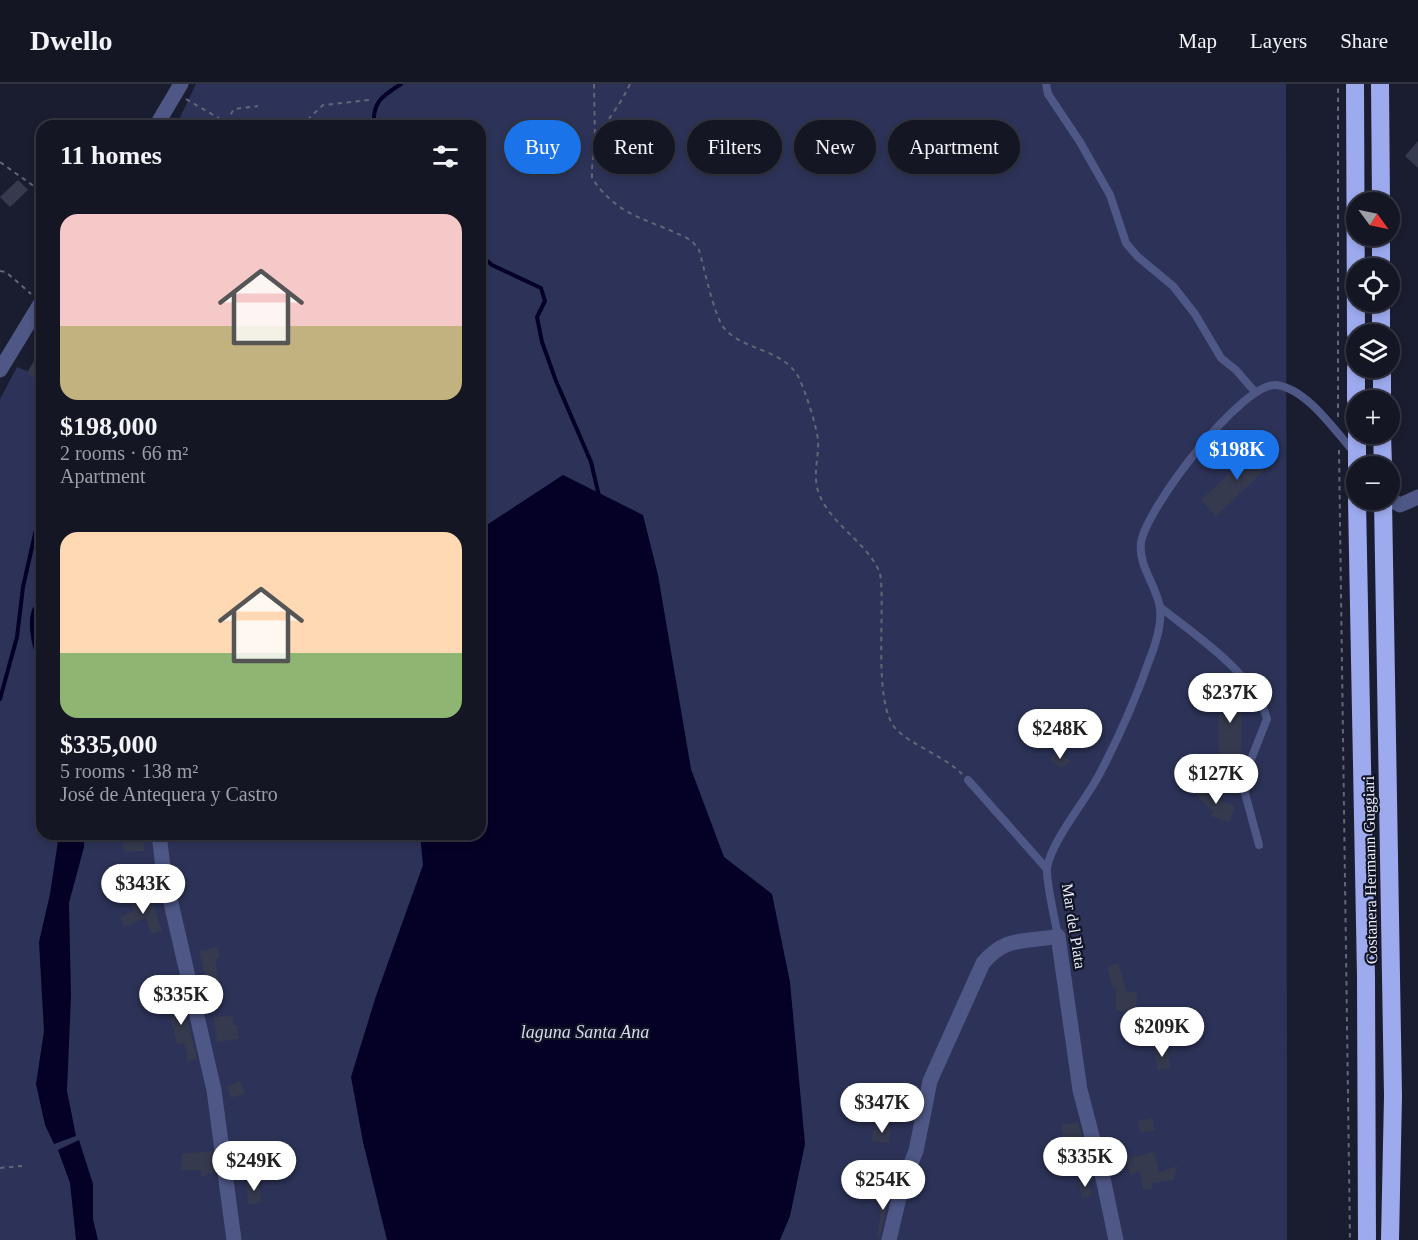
<!DOCTYPE html>
<meta charset="utf-8">
<style>
body{margin:0;font-family:Georgia,serif;background:#1d1f2b;color:#f1f3f6;height:100vh;display:flex;flex-direction:column;font-size:22px;white-space:nowrap}
*{box-sizing:border-box;margin:0}
p{font-size:20px;color:#9d9fa6}
.icon{flex:none;width:33px;height:33px;fill:none;stroke:currentColor;stroke-width:2;stroke-linecap:round;stroke-linejoin:round}
.map{position:relative;flex:1;overflow:hidden}
.side{position:absolute;left:36px;top:36px;width:450px;height:720px;display:flex;flex-direction:column;background:#141623;border-radius:18px;box-shadow:0 3px 9px #0003,0 0 0 2px #333541}
.side>*{flex:none}
.hud{position:absolute;left:504px;top:36px;width:570px;height:54px;display:flex;gap:12px}
.needle{width:39px;rotate:123deg}
.fabs{position:absolute;left:1346px;top:108px;display:grid;gap:12px}
.fabs a{display:grid;place-items:center;width:54px;height:54px;border-radius:50%;background:#141623;box-shadow:0 3px 9px #0003,0 0 0 2px #333541;font-size:30px}
.price{position:absolute;translate:-50% -51px;padding:0 14px;border-radius:21px;background:#fff;color:#222;font-size:20px;line-height:39px;filter:drop-shadow(0 2px 3px #0008)}
.price::after{content:'';position:absolute;left:50%;top:36px;width:18px;height:14px;margin-left:-9px;background:inherit;clip-path:polygon(0 0,100% 0,50% 100%)}
.price.active{background:#1a73e8;color:#fff}
ul{padding:0;list-style:none}
li{display:grid;align-content:center;gap:12px;height:318px;padding:0 24px}
li span{display:grid;place-items:center;height:186px;border-radius:18px;color:#555}
li>.icon{margin-inline-start:auto}
span .icon{width:108px;height:108px;fill:#fffc;stroke-width:1}
li b{font-size:26px}
h2{display:flex;justify-content:space-between;align-items:center;height:72px;padding:0 24px;font-size:26px}
.pill{padding:0 21px;border-radius:27px;background:#141623;box-shadow:0 3px 9px #0003,0 0 0 2px #333541;font-size:21px;line-height:54px}
.pill.active{background:#1a73e8;color:#fff}
header{display:flex;align-items:center;gap:36px;box-sizing:border-box;height:84px;padding:0 30px;background:#141623;border-bottom:2px solid #333541}
header strong{font-size:28px}
nav{display:flex;gap:33px;margin-inline-start:auto;font-size:21px}
.map>svg:first-child{display:block}
</style>
<header>
<strong>Dwello</strong>
<nav><a>Map</a><a>Layers</a><a>Share</a></nav>
</header>
<div class="map">
<svg width="1418" height="1156" viewBox="0 0 1418 1156">
<rect width="100%" height="100%" fill="#1a1d2f"/>
<path fill="#2d3358" d="M196,0H1286L1287,1156H0V315L17,283L30,288L42,271V750H480V42H176Z"/>
<g fill="#040026">
<path d="M563,391L643,431L658,491L691,685L724,773L772,810L790,898L805,1060L790,1132L780,1156H387L363,1058L351,993L376,912L423,781L420,750H480V450L482,444Z"/>
<path d="M42,516V587C34,572 26,542 32,526C34,521 38,519 42,516Z"/>
<path d="M59,750H84V763L69,819L71,911L67,1007L76,1052L54,1060L45,1041L36,1000L44,947L39,858L50,810Z"/>
<path d="M79,1056L93,1100V1135L98,1156H76L70,1099L58,1066Z"/>
</g>
<g fill="none" stroke-linecap="round" stroke-linejoin="round">
<g stroke="#040026" stroke-width="4">
<path d="M374,42C372,18 382,12 401,0"/>
<path d="M480,171L492,181L541,204L545,217L537,233L542,258L556,297L591,378L599,412"/>
<path d="M0,615L17,553L23,503L42,419"/>
</g>
</g>
<g fill="#363a4e">
<path d="M1418,57V84L1405,72Z"/>
<path d="M18,96L28,106L10,123L0,113Z"/>
<path d="M42,263V284L35,294L27,289Z"/>
<path d="M1258,362L1273,378L1216,432L1201,416Z"/>
<path d="M1219,604H1242L1241,675H1218Z"/>
<path d="M1056,667L1071,677L1062,684L1050,676Z"/>
<path d="M1205,701L1221,717L1235,722L1229,738L1211,732L1213,728L1196,711Z"/>
<path d="M143,754L144,767L124,768L123,755Z"/>
<path d="M150,811L162,847L151,850L146,834L124,843L120,833L134,827L131,819Z"/>
<path d="M218,863L220,874L215,875L219,900L207,902L199,867Z"/>
<path d="M1118,879L1127,908H1137L1136,928L1116,927V903L1113,904L1107,883Z"/>
<path d="M182,912L197,975L188,977L184,959L177,960L166,916Z"/>
<path d="M233,932V941H237L239,955L217,958L214,933Z"/>
<path d="M1146,936L1147,947L1131,948V937Z"/>
<path d="M1168,962L1170,984L1157,986L1154,964Z"/>
<path d="M240,997L245,1009L231,1014L227,1002Z"/>
<path d="M1153,1034L1155,1046L1140,1049L1138,1037Z"/>
<path d="M1078,1038L1082,1053L1064,1056L1061,1041Z"/>
<path d="M874,1041L891,1043L889,1059L872,1057Z"/>
<path d="M212,1067L215,1088L201,1093V1086H181L182,1070Z"/>
<path d="M1154,1068L1159,1088L1178,1082L1173,1096L1152,1099L1153,1104L1143,1106L1140,1088L1130,1090L1126,1075Z"/>
<path d="M259,1095L261,1119L248,1120L246,1097Z"/>
<path d="M1088,1095L1092,1111L1082,1114L1078,1098Z"/>
<path d="M879,1111H890L879,1156L877,1152L881,1127H879Z"/>
</g>
<g fill="none" stroke-linecap="round" stroke-linejoin="round">
<g stroke="#636676" stroke-width="2" stroke-dasharray="4.5 4.5" stroke-linecap="butt">
<path d="M594,0L595,56"/>
<path d="M630,0C612,39 591,44 592,94C620,136 651,134 692,157L699,166C704,183 714,232 724,244C745,268 783,264 799,294C806,309 816,340 818,356C819,374 812,392 819,410C832,442 867,458 880,489C886,526 872,619 896,645C912,662 943,671 962,690"/>
<path d="M186,15L232,42"/>
<path d="M226,38L234,25L258,22"/>
<path d="M301,42L323,21L369,16"/>
<path d="M0,78L42,108"/>
<path d="M0,187L6,188L31,210"/>
<path d="M1338,333V0"/>
<path d="M1339,366L1350,1156"/>
<path d="M0,1084L22,1082"/>
</g>
<g stroke="#4e5785" stroke-width="8">
<path d="M1046,0L1048,10L1080,58L1110,111L1126,159L1138,173L1173,202L1195,230L1221,274L1236,286L1255,308"/>
<path d="M1160,523C1195,551 1255,590 1267,635L1242,698L1259,761"/>
<path d="M968,696L1047,785"/>
<path d="M1058,852C1055,837 1046,797 1047,784C1051,757 1087,715 1100,689C1118,655 1136,614 1149,577C1155,562 1162,540 1160,524C1157,502 1138,482 1141,459C1145,426 1241,299 1276,301C1306,304 1335,347 1354,368"/>
</g>
<g stroke="#4e5785" stroke-width="15">
<path d="M156,42L181,0"/>
<path d="M0,286L42,217"/>
<path d="M1389,415L1400,421L1418,413"/>
<path d="M159,750L163,784L214,1006L234,1156"/>
<path d="M889,1156L902,1101L916,1067L930,997L983,879C1007,851 1025,859 1058,852L1080,1006L1103,1094L1116,1156"/>
</g>
<g stroke="#9daaee" stroke-width="18">
<path d="M1355,0L1356,250"/>
<path d="M1380,0L1381,118"/>
<path d="M1381,152V184"/>
<path d="M1381,218V250"/>
<path d="M1356,284V316"/>
<path d="M1382,284V316"/>
<path d="M1357,350V382"/>
<path d="M1382,350L1383,382"/>
<path d="M1357,416L1366,892L1367,1156"/>
<path d="M1383,416L1393,1012L1390,1156"/>
</g>
</g>
<g text-anchor="middle" dominant-baseline="central" stroke-width="4.5" stroke-linejoin="round" paint-order="stroke">
<g font-size="16" fill="#eaedfa" stroke="#111425">
<text transform="translate(1370 786) rotate(-91)">Costanera Hermann Guggiari</text>
<text transform="translate(1074 842) rotate(81)">Mar del Plata</text>
</g>
<g font-size="18" font-style="italic" fill="#d5daed" stroke="#111425">
<text x="585" y="948">laguna Santa Ana</text>
</g>
</g>
</svg>
<div class="fabs">
<a><svg class="needle" viewBox="-14 -14 28 28"><path d="M0-13l5 13h-10z" fill="#e53935"/><path d="M0 13l5-13h-10z" fill="#9d9fa6"/></svg></a>
<a><svg class="icon" aria-label="locate" viewBox="0 0 24 24"><circle cx="12" cy="12" r="6"/><path d="M12 2v4M12 18v4M2 12h4M18 12h4"/></svg></a>
<a><svg class="icon" aria-label="layers" viewBox="0 0 24 24"><path d="M12 4l9 5-9 5-9-5zM3 14l9 5 9-5"/></svg></a>
<a>+</a>
<a>−</a>
</div>
<b class="price active" style="left:1237px;top:397px">$198K</b>
<b class="price" style="left:1230px;top:640px">$237K</b>
<b class="price" style="left:1060px;top:676px">$248K</b>
<b class="price" style="left:1216px;top:721px">$127K</b>
<b class="price" style="left:143px;top:831px">$343K</b>
<b class="price" style="left:181px;top:942px">$335K</b>
<b class="price" style="left:1162px;top:974px">$209K</b>
<b class="price" style="left:882px;top:1050px">$347K</b>
<b class="price" style="left:1085px;top:1104px">$335K</b>
<b class="price" style="left:254px;top:1108px">$249K</b>
<b class="price" style="left:883px;top:1127px">$254K</b>
<div class="hud">
<a class="pill active">Buy</a>
<a class="pill">Rent</a>
<a class="pill">Filters</a>
<a class="pill">New</a>
<a class="pill">Apartment</a>
</div>
<section class="side">
<h2>11 homes<svg class="icon" aria-label="filters" viewBox="0 0 24 24"><path d="M4 7h16M4 17h16"/><circle cx="9" cy="7" r="2"/><circle cx="15" cy="17" r="2"/></svg></h2>
<ul>
<li><span style="background:linear-gradient(#f6c9c9 60%,#c2b280 0)"><svg class="icon" aria-label="home" viewBox="0 0 24 24"><path d="M3 11l9-7 9 7M6 9v11h12V9"/></svg></span><div><b>$198,000</b><p>2 rooms · 66 m²</p><p>Apartment</p></div></li>
<li><span style="background:linear-gradient(#ffd9b3 65%,#8fb573 0)"><svg class="icon" aria-label="home" viewBox="0 0 24 24"><path d="M3 11l9-7 9 7M6 9v11h12V9"/></svg></span><div><b>$335,000</b><p>5 rooms · 138 m²</p><p>José de Antequera y Castro</p></div></li>
</ul>
</section>
</div>
